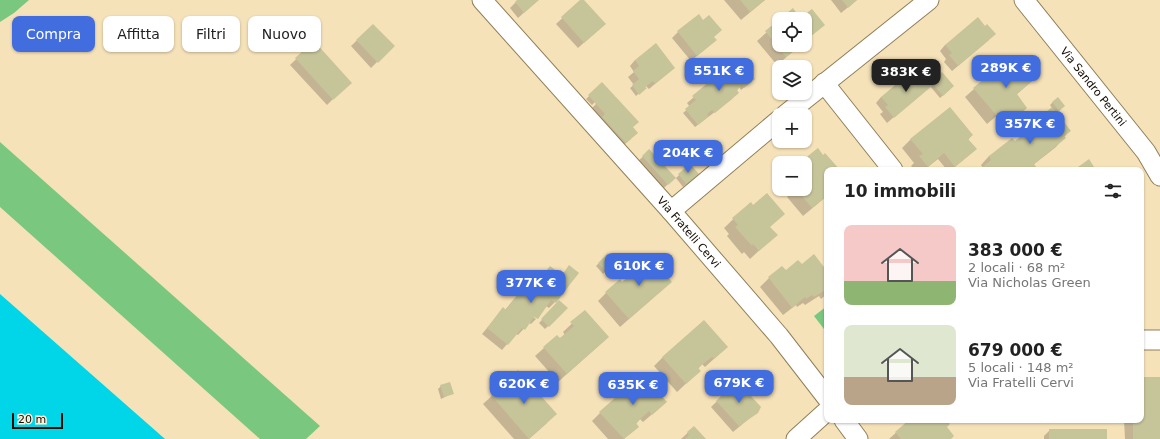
<!DOCTYPE html>
<html lang="it">
<meta charset="utf-8">
<style>
body{margin:0;font-family:"DejaVu Sans",sans-serif;background:#f2f2f2;color:#222;height:100vh;display:flex;flex-direction:column;font-size:15px;white-space:nowrap}
*{box-sizing:border-box;margin:0}
p{font-size:13px;color:#767676}
.icon{flex:none;width:22px;height:22px;fill:none;stroke:currentColor;stroke-width:2;stroke-linecap:round;stroke-linejoin:round}
.map{position:relative;flex:1;overflow:hidden}
.drawer{position:absolute;left:824px;top:167px;width:320px;height:256px;display:flex;flex-direction:column;background:#fff;border-radius:8px;box-shadow:0 1px 3px #0004}
.drawer>*{flex:none}
.hud{position:absolute;left:12px;top:16px;width:380px;height:36px;display:flex;gap:8px}
.fabs{position:absolute;left:772px;top:12px;display:grid;gap:8px}
.fabs a{display:grid;place-items:center;width:40px;height:40px;border-radius:8px;background:#fff;box-shadow:0 1px 3px #0004;font-size:20px}
.scale{position:absolute;left:12px;bottom:10px;width:51px;box-sizing:border-box;padding-left:4px;border:2px solid #130c01;border-top:0;font-size:11px;line-height:14px;white-space:nowrap;color:#130c01;-webkit-text-stroke:3px #fcf0d8;paint-order:stroke}
.price{position:absolute;translate:-50% -34px;padding:0 9px;border-radius:8px;background:#426dde;color:#fff;font-size:13px;line-height:26px;filter:drop-shadow(0 1px 2px #0008)}
.price::after{content:'';position:absolute;left:50%;top:24px;width:12px;height:9px;margin-left:-6px;background:inherit;clip-path:polygon(0 0,100% 0,50% 100%)}
.price.on{background:#222;color:#fff}
ul{padding:0;list-style:none}
li{display:flex;align-items:center;gap:12px;height:100px;padding:0 20px}
li span{display:grid;place-items:center;flex:none;width:112px;height:80px;border-radius:8px;color:#555}
li>.icon{margin-inline-start:auto}
span .icon{width:48px;height:48px;fill:#fffc;stroke-width:1}
li b{font-size:17px}
h2{display:flex;justify-content:space-between;align-items:center;height:48px;padding:0 20px;font-size:17px}
.chip{padding:0 14px;border-radius:8px;background:#fff;box-shadow:0 1px 3px #0004;font-size:14px;line-height:36px}
.chip.on{background:#426dde;color:#fff}
.map>svg:first-child{display:block}
</style>
<div class="map">
<svg width="1160" height="439" viewBox="0 0 1160 439">
<rect width="100%" height="100%" fill="#f6e2b9"/>
<g fill="#7ac77f">
<path d="M0,0H29L14,13L0,22Z"/>
<path d="M0,142L320,426L306,439H260L0,207Z"/>
<path d="M827,306V333L814,316Z"/>
</g>
<path fill="#00d6e8" d="M0,294L165,439H0Z"/>
<g fill="#0003">
<path d="M518,0H538L518,18L510,8Z"/>
<path d="M582,0L598,30L578,48L556,24Z"/>
<path d="M724,0H765L741,20Z"/>
<path d="M831,0H857L841,13Z"/>
<path d="M779,21V45H801L777,65L757,41Z"/>
<path d="M373,25L393,46L371,68L351,46Z"/>
<path d="M984,27L989,40L952,71L944,62L946,59L940,51L945,45Z"/>
<path d="M678,32L713,37L716,40L691,61L672,38Z"/>
<path d="M313,43L344,88L327,105L290,65Z"/>
<path d="M635,60L674,68L649,89L646,86L636,96L630,88L634,85L628,77L634,72L630,66Z"/>
<path d="M727,69L731,74L751,82L741,90L739,87L732,99L695,127L683,113L690,107L687,103Z"/>
<path d="M1023,72L1035,78L1016,95L1023,111L1007,125L999,114L987,124L965,97L974,89Z"/>
<path d="M935,79L950,89L940,98L930,86L887,123L880,114L883,112L876,103L881,97L931,86Z"/>
<path d="M602,84L632,128L631,139L620,148L590,110L596,104L595,102L592,105L586,99Z"/>
<path d="M1053,102L1061,109L1056,113L1070,130L1056,147L1033,165L1037,170H980L983,168L981,165L989,156L1015,142L1033,128L1032,126L1052,108L1050,105Z"/>
<path d="M972,135L968,140L976,149L951,170H947L938,159L924,170H915L911,166L914,163L902,148L911,139Z"/>
<path d="M649,151L674,178L662,190L636,163Z"/>
<path d="M823,156L838,170H827V196L803,216L787,197L795,189H805V163H801Z"/>
<path d="M690,165L695,177L683,187L676,178Z"/>
<path d="M750,203L776,235L750,259L744,252L742,254L727,236L729,234L724,228Z"/>
<path d="M608,254L615,262L603,274L596,266Z"/>
<path d="M801,265L827,272V294L821,299L819,296L805,305L803,303L797,307L796,305L783,315L760,287L769,278Z"/>
<path d="M550,267L555,302L549,308L546,306L530,315L536,319L531,324L529,323L518,335L516,334L502,350L482,334L503,309L505,310L514,299L534,287Z"/>
<path d="M634,268L662,290L620,327L598,301L606,293L628,279L625,276Z"/>
<path d="M559,302L567,308L545,329L539,323Z"/>
<path d="M585,311L608,337L558,382L535,356L544,348L565,335L563,332Z"/>
<path d="M727,347L705,367L702,364L698,369L691,379L677,392L654,366L663,357Z"/>
<path d="M518,372L547,423L529,439H514L483,404Z"/>
<path d="M1141,378H1160V439H1125L1124,420H1141Z"/>
<path d="M734,385L757,412L733,432L711,407Z"/>
<path d="M441,386L453,393L441,399L438,389Z"/>
<path d="M657,410L643,422L640,419L624,439H608L592,421L600,413Z"/>
<path d="M910,420H945V427L950,439H889Z"/>
<path d="M694,427L705,439H681Z"/>
<path d="M1050,430L1106,439H1044V436Z"/>
</g>
<g fill="#c6c499">
<path d="M517,0H539L524,13L515,2Z"/>
<path d="M580,0H584L606,24L584,43L561,17Z"/>
<path d="M740,0H765L750,12Z"/>
<path d="M842,0H857L848,8Z"/>
<path d="M793,8L800,18L812,9L825,25L805,41V19H780Z"/>
<path d="M699,14L703,20L709,15L722,30L714,37L717,40L697,56L677,31Z"/>
<path d="M978,17L985,26L987,24L996,34L958,66L949,55L952,53L945,45Z"/>
<path d="M779,20V45H801L786,57L765,31Z"/>
<path d="M373,24L395,46L378,63L356,40Z"/>
<path d="M314,41L352,83L333,100L295,58Z"/>
<path d="M656,43L675,68L655,84L653,81L645,87L647,88L639,95L632,85L639,79L633,71L639,66L635,60Z"/>
<path d="M1012,56L1024,71L1027,68L1036,78L1017,94L1027,108L1010,123L1002,112L997,116L973,88Z"/>
<path d="M742,63L755,79L744,88L742,85L737,90L739,93L715,113L712,110L707,114L709,116L698,125L685,109L696,100L692,96L727,67L731,72Z"/>
<path d="M914,69L921,78L924,76L932,86L894,118L885,107L888,105L881,97Z"/>
<path d="M942,72L954,86L943,96L932,83L936,81L934,79Z"/>
<path d="M602,82L639,122L633,127L638,133L626,143L602,117L605,114L588,95Z"/>
<path d="M1058,97L1065,106L1059,111L1052,102Z"/>
<path d="M950,107L973,135L968,139L977,149L955,167L944,153L928,167L919,156L923,154L910,139Z"/>
<path d="M1052,107L1071,131L1064,136L1066,138L1034,164L1038,170H979L991,160L989,156L1012,138L1015,141L1042,119L1040,117Z"/>
<path d="M818,148L823,155L825,153L840,170H827V196L812,208L796,189H805V179L809,175L805,171V163H799Z"/>
<path d="M649,149L676,178L668,185L642,156Z"/>
<path d="M1089,159L1096,170H1074Z"/>
<path d="M690,164L699,174L687,185L678,174Z"/>
<path d="M767,193L785,214L770,227L778,235L759,251L753,244L752,246L735,227L738,225L732,218L751,202L753,205Z"/>
<path d="M608,253L616,262L606,272L598,263Z"/>
<path d="M648,254L672,282L629,319L605,292L620,279L622,282L636,270L633,267Z"/>
<path d="M814,254L827,271V289L814,297L812,295L806,299L805,297L792,308L768,277L782,266L786,270L798,260L802,264Z"/>
<path d="M569,265L579,273L571,283L556,303L551,300L538,319L534,317L525,330L522,328L508,345L487,328L503,307L506,310L520,291L523,294L531,284L534,287L550,266L562,275Z"/>
<rect x="1141" y="297" width="3" height="14"/>
<path d="M559,300L568,308L549,327L541,319Z"/>
<path d="M585,310L609,337L567,374L543,347L557,335L560,338L574,326L570,322Z"/>
<path d="M704,320L728,347L714,359L712,357L698,368L701,371L686,384L662,357Z"/>
<path d="M518,370L557,414L529,439L491,395Z"/>
<path d="M642,374L667,402L652,415L649,411L636,423L639,427L624,439L599,412Z"/>
<path d="M1141,377H1160V439H1133V420H1141Z"/>
<path d="M450,382L454,394L444,397L440,385Z"/>
<path d="M738,382L761,407L758,413L739,426L716,401L733,384Z"/>
<path d="M909,420H946L950,424L947,427L954,436L951,439H901L895,432Z"/>
<path d="M694,426L706,439H685L689,435L687,432Z"/>
<rect x="1049" y="429" width="58" height="10"/>
</g>
<g fill="none" stroke-linecap="round" stroke-linejoin="round">
<g stroke="#917f59" stroke-width="21">
<g id="street">
<path id="s1" d="M482,0L671,211L779,336L827,398"/>
<path id="s2" d="M1024,0L1146,152L1160,176"/>
<path d="M824,83L893,170"/>
<path d="M785,115L929,0"/>
<path d="M671,211L779,120"/>
<path d="M1141,340H1160"/>
<path d="M844,420L858,439"/>
<path d="M796,439L827,411"/>
</g>
</g>
<use href="#street" stroke="#fff" stroke-width="19"/>
</g>
<g text-anchor="middle" dominant-baseline="central" stroke-width="3" stroke-linejoin="round" paint-order="stroke">
<g font-size="11" fill="#130c01" stroke="#fcf0d8">
<text stroke="none"><textPath href="#s2" startOffset="111">Via Sandro Pertini</textPath></text>
<text stroke="none"><textPath href="#s1" startOffset="311">Via Fratelli Cervi</textPath></text>
</g>
</g>
</svg>
<div class="fabs">
<a><svg class="icon" aria-label="locate" viewBox="0 0 24 24"><circle cx="12" cy="12" r="6"/><path d="M12 2v4M12 18v4M2 12h4M18 12h4"/></svg></a>
<a><svg class="icon" aria-label="layers" viewBox="0 0 24 24"><path d="M12 4l9 5-9 5-9-5zM3 14l9 5 9-5"/></svg></a>
<a>+</a>
<a>−</a>
</div>
<div class="scale">20 m</div>
<b class="price" style="left:1006px;top:89px">289K €</b>
<b class="price" style="left:719px;top:92px">551K €</b>
<b class="price on" style="left:906px;top:93px">383K €</b>
<b class="price" style="left:1030px;top:145px">357K €</b>
<b class="price" style="left:688px;top:174px">204K €</b>
<b class="price" style="left:639px;top:287px">610K €</b>
<b class="price" style="left:531px;top:304px">377K €</b>
<b class="price" style="left:739px;top:404px">679K €</b>
<b class="price" style="left:524px;top:405px">620K €</b>
<b class="price" style="left:633px;top:406px">635K €</b>
<div class="hud">
<a class="chip on">Compra</a>
<a class="chip">Affitta</a>
<a class="chip">Filtri</a>
<a class="chip">Nuovo</a>
</div>
<section class="drawer">
<h2>10 immobili<svg class="icon" aria-label="filters" viewBox="0 0 24 24"><path d="M4 7h16M4 17h16"/><circle cx="9" cy="7" r="2"/><circle cx="15" cy="17" r="2"/></svg></h2>
<ul>
<li><span style="background:linear-gradient(#f6c9c9 70%,#8fb573 0)"><svg class="icon" aria-label="home" viewBox="0 0 24 24"><path d="M3 11l9-7 9 7M6 9v11h12V9"/></svg></span><div><b>383 000 €</b><p>2 locali · 68 m²</p><p>Via Nicholas Green</p></div></li>
<li><span style="background:linear-gradient(#dfe7d0 65%,#b9a48a 0)"><svg class="icon" aria-label="home" viewBox="0 0 24 24"><path d="M3 11l9-7 9 7M6 9v11h12V9"/></svg></span><div><b>679 000 €</b><p>5 locali · 148 m²</p><p>Via Fratelli Cervi</p></div></li>
</ul>
</section>
</div>
